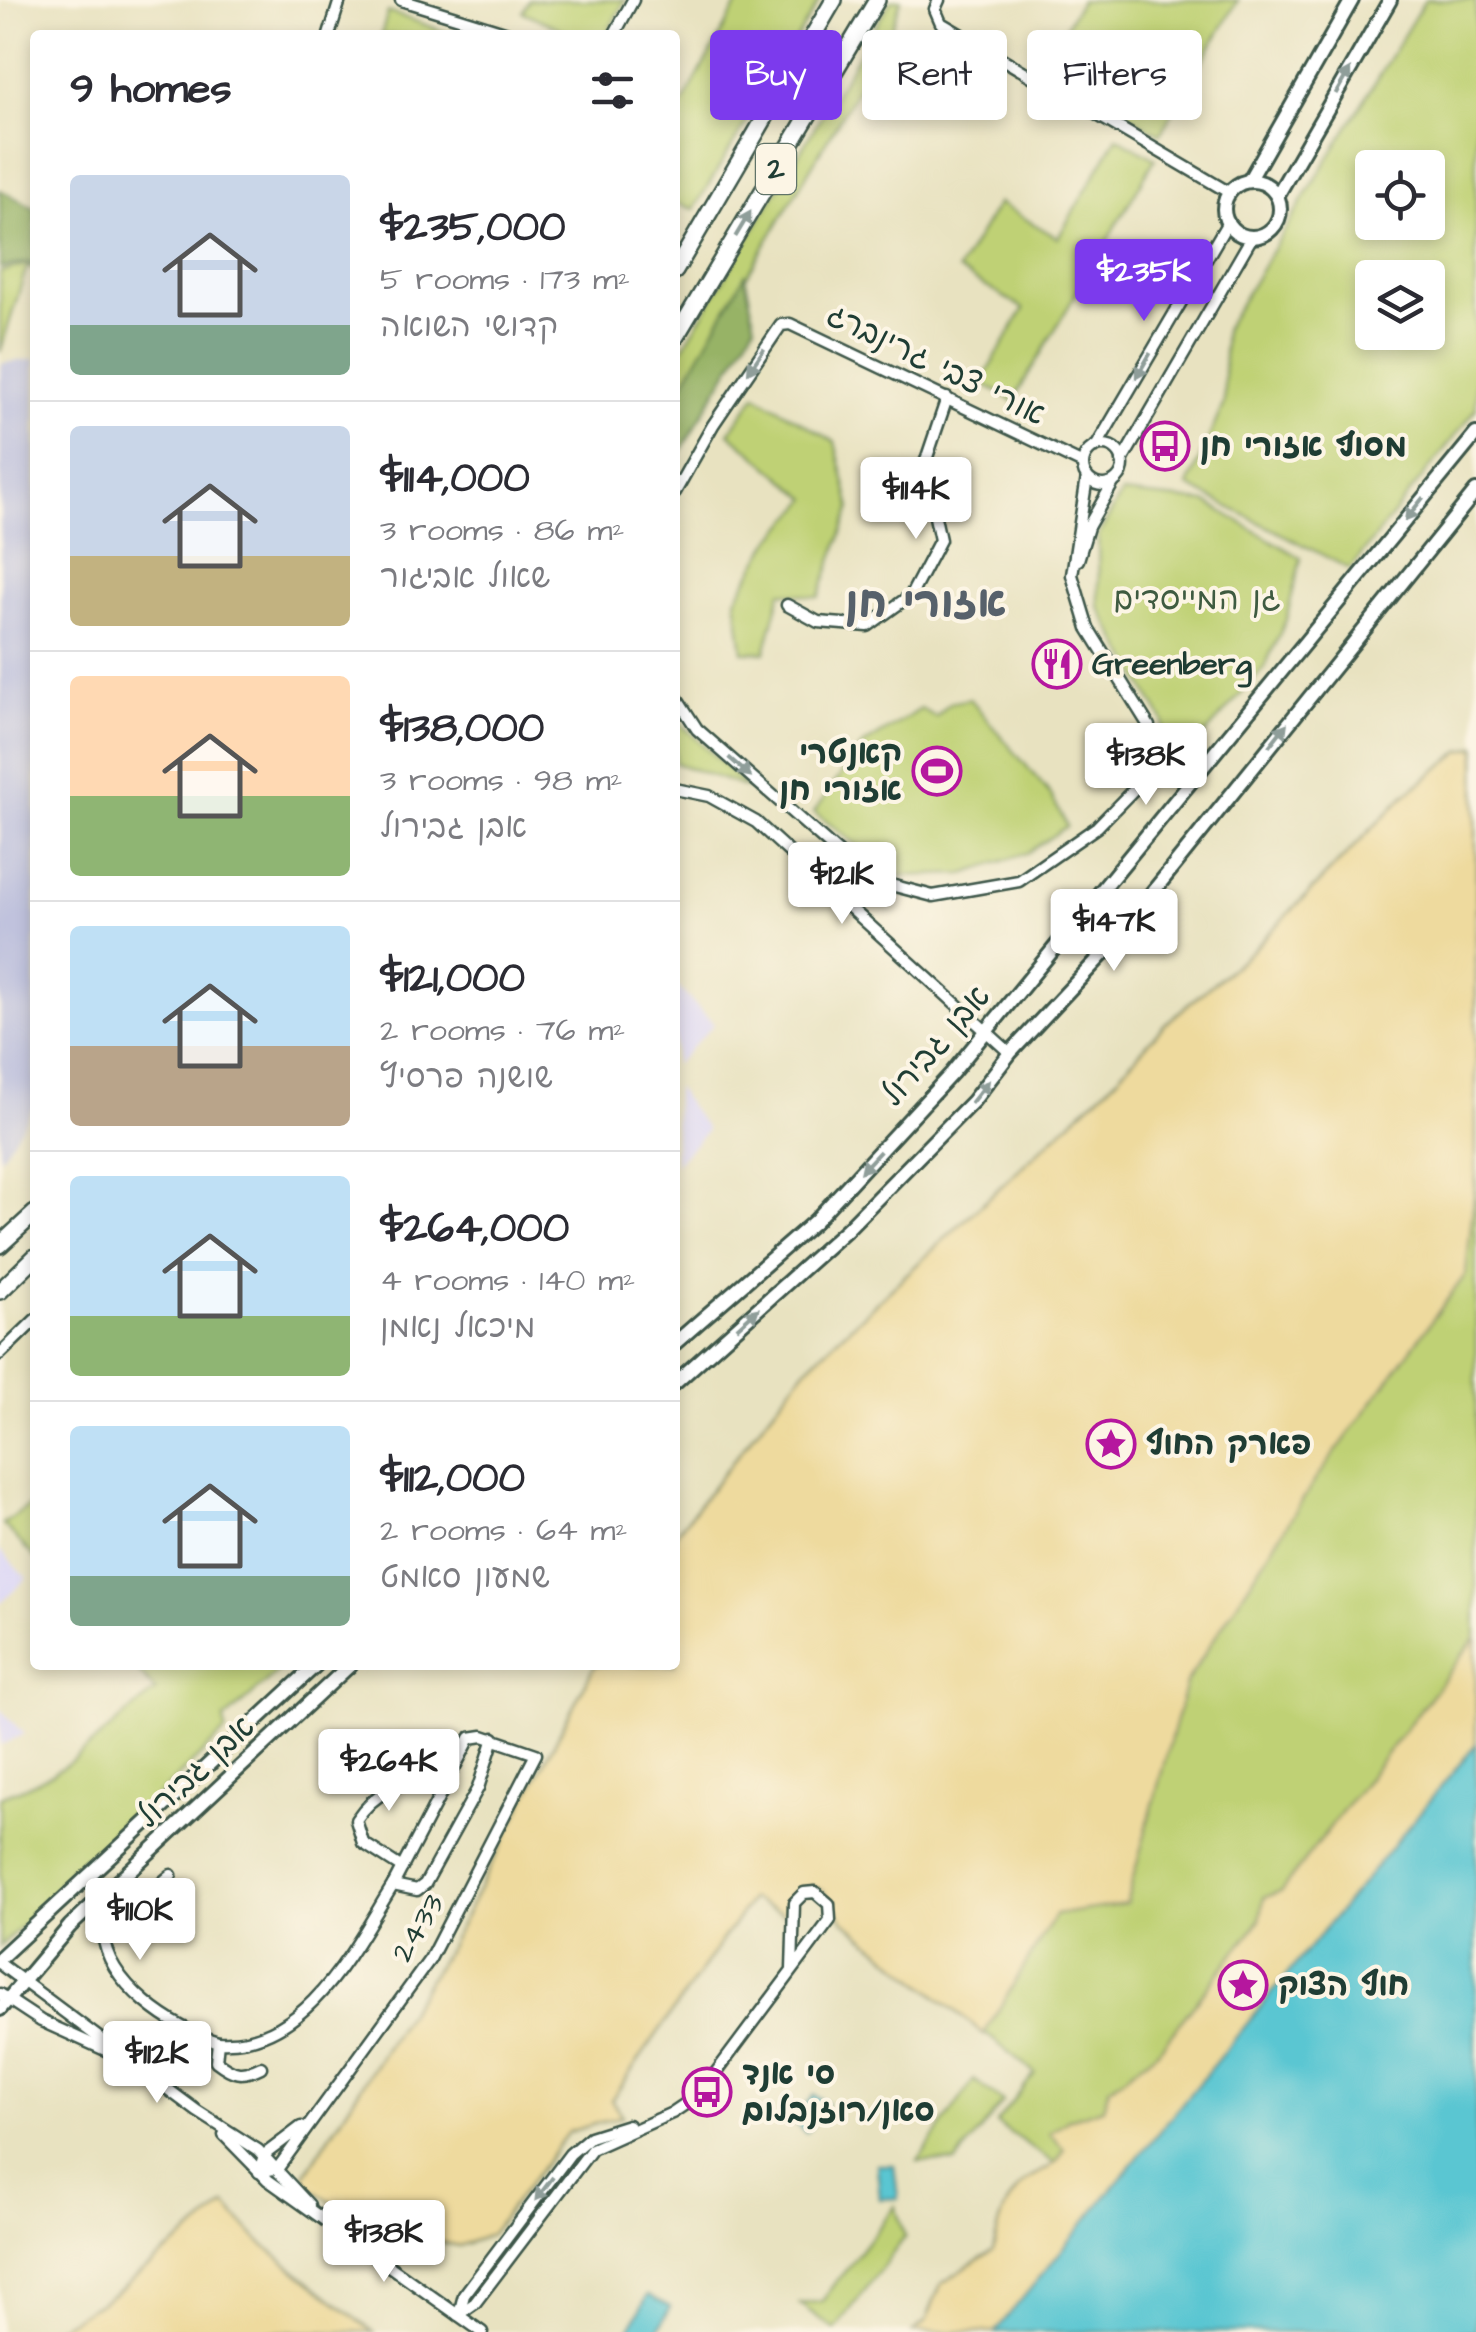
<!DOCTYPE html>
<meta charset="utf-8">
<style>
body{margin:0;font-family:"Architects Daughter","Playpen Sans Hebrew",sans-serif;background:#f7f7f7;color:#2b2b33;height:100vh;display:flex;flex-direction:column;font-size:38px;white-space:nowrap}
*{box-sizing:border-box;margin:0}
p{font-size:32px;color:#7c7c81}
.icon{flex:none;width:55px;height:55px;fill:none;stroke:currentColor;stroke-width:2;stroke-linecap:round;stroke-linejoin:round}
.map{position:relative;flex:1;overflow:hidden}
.sheet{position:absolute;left:30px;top:30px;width:650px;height:1640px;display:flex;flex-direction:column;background:#fff;border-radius:10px;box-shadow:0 5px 15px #0003}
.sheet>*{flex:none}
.banner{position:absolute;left:710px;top:30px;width:615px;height:90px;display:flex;gap:20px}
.tools{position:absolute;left:1355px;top:150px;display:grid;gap:20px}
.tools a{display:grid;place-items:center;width:90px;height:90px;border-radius:10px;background:#fff;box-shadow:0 5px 15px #0003;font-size:50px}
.price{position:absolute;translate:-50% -85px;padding:0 22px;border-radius:10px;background:#fff;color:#222;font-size:32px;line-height:65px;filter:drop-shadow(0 2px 5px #0008)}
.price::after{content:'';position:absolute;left:50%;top:60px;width:30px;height:22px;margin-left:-15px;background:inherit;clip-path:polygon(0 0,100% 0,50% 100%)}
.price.selected{background:#7c3aed;color:#fff}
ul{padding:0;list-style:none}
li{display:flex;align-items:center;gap:30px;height:250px;padding:0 40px}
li+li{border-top:2px solid #e1e1e2}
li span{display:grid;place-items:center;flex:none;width:280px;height:200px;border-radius:10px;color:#555}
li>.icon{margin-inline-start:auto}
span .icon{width:120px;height:120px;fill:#fffc;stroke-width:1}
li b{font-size:42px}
h2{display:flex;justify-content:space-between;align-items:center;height:120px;padding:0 40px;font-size:42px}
.pill{padding:0 35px;border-radius:10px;background:#fff;box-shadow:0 5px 15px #0003;font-size:35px;line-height:90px}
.pill.selected{background:#7c3aed;color:#fff}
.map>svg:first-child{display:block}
</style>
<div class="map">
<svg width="1476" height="2332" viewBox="0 0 1476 2332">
<rect width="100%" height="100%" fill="#fcf5e5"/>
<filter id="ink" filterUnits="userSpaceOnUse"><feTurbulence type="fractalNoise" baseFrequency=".01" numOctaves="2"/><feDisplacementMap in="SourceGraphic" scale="20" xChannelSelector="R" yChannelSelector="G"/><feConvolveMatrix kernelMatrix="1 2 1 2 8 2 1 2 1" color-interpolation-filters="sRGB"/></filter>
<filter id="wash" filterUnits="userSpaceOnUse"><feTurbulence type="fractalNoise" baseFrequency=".0048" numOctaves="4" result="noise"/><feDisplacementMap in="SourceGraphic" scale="40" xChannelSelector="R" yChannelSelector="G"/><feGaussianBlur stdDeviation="2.25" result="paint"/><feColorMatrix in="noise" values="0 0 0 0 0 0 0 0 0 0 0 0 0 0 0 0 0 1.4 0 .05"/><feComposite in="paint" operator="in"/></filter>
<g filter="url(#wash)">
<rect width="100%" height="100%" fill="#e8e2c0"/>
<g fill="#dad6f7">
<path d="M675,984L714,1024L675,1065Z"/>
<path d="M675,1087L707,1130L675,1165Z"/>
<path d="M0,1550L27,1578L0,1604Z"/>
<path d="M0,1709L24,1734L0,1746Z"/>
</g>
<path fill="#c0c2dd" d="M35,359V1105L0,1159V371L2,363Z"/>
<g fill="#bfd174" stroke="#6f8754" stroke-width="2.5" fill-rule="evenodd">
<path d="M529,0H625L606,35H574L523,12Z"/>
<path d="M740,0H820L694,209L675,203V117Z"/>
<path d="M891,0H901L890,33L675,398V361Z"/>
<path d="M1081,0H1238L1160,134L1043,65Z"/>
<path d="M1425,0H1476V409L1350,569L1188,486L1224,403V330ZM1372,168H1428V222H1372ZM1372,278H1428V332H1372Z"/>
<path d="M388,12L455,35H381Z"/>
<path d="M1117,137L1155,159L1013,401L981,382L1024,309L958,270L998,203L1058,238Z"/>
<path d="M28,264L35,270L27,267L0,352V272Z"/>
<path d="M756,395L835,442L851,508L819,597L781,592L765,652H743L736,599L769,543L808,499L729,433Z"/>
<path d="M1122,493L1206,502L1301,558L1286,620L1264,668L1161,784L1156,778L1164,722L1099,607L1098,536Z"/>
<path d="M970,699L1051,795L1067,826L1027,853L964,874L897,876L814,812L862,746L921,709L936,717L950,703Z"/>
<path d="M675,718L748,788L675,763Z"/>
<path d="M1476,747V1637L1281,1891L1264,1898L1260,1920L1158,2051L1109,2088L1103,2108L1069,2119L1050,2134L1065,2149L1057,2165L996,2123L1035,2073L844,1921L824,1890L809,1886L796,1892L787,1915L751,1899L611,2100L622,2116L568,2132L490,2235L459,2246L369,2227L301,2182L448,1949L595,1665H675V1535L805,1369L1114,1081L1165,1024L1253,950L1404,796L1461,751Z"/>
<path d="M35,1502V1558L3,1524Z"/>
<path d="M133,1665H285L224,1720L226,1731L0,1947V1797C77,1771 96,1735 156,1691Z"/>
<path d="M974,2080L1003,2102L956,2162L918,2161Z"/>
<path d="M895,2206L905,2237L835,2330L800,2304L822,2301Z"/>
</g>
<g fill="#97b366" stroke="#5b784d" stroke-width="2.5">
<path d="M0,190L35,208V265L28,262L0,268Z"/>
<path d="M745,275L755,325L675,461V398Z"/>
</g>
<g fill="#eeda9e" stroke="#868c69" stroke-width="2.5">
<path d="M1476,747V1175L1466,1274L1316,1479L1186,1683L1126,1904L1055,1915L984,2034L844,1921L823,1890L810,1886L797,1892L787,1915L751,1899L611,2100L622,2116L568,2132L490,2235L459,2246L369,2227L301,2182L448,1949L595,1665H675V1535L805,1369L1114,1081L1165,1024L1253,950L1404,796L1461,751Z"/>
<path d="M1476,1637V1744L995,2332H913L926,2321L941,2284L993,2250C999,2224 1003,2203 1023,2184C1039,2169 1055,2171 1064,2149L1049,2133L1069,2119L1103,2108L1109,2088L1158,2051L1260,1920L1264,1898L1281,1891Z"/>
<path d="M226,2205L260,2242L373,2332H50L114,2294Z"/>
</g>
<g fill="#5ac6d2" stroke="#3c8283" stroke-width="2.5">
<path d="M1476,1744V2332H995Z"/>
<path d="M814,2095L827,2104L806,2133L792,2121Z"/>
<path d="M877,2165H894L898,2198L880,2199Z"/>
<path d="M648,2295L670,2307L657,2332H628Z"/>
</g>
</g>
<g filter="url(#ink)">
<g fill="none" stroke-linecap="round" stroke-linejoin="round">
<g stroke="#3d5649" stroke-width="15">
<g id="minor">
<path d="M401,0L514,35"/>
<path d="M939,0L935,9L941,23L1230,193"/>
<path d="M329,35L340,0"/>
<path d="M614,35L633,0"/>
<circle cx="1103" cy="465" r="20"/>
<path d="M1096,447L1228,222"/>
<path d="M1122,461L1252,237"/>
<path d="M675,492L713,425L781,325L790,324L1083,464"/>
<path d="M1078,560L1088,527L1113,483"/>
<path d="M787,605L818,622L868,626L911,595L940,540L924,466L947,398"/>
<path d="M675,695L697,729L868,879L933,896L1019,881L1097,827L1142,781L1149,726L1088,628L1072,575L1087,477"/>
<path d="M675,789L709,796L756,822L1010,1053"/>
<path d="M0,1354L35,1320"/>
<path d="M402,1868L363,1843L356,1820C377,1788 410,1777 447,1779"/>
<path d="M171,1875L103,1933C107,1984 173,2029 218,2042"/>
<path d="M0,1964L197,2111L258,2150L309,2205"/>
<path d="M0,1994L41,2021L114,2054"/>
<path d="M261,2067C241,2077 233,2074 216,2061L218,2042C306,2048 353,1949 393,1885L417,1890L425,1884L478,1788L494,1738"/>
<path d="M224,2135L268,2180L482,2332"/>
<path d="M259,2172L278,2168L430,1959L536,1754L483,1736L470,1738L393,1885"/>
<path d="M259,2172L264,2155L301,2127"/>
<path d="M459,2314L464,2295L570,2154L590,2137L628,2125"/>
<path d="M458,2315L475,2303L592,2149L672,2113L700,2094L830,1920L829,1904L815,1892L804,1893L794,1903L792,1970"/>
</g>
</g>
<g stroke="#3d5649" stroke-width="18">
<g id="tertiary">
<path d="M1249,181L1352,0"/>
<circle cx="1252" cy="209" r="28"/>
<path d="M1277,196L1390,0"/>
<path d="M675,1343L815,1221L952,1073L1476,434"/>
<path d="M675,1383L847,1229L973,1101L1010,1053L1102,955L1476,491"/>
<path d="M0,1958L316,1665"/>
<path d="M0,2009L70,1926L350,1665"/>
</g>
</g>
<g stroke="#3d5649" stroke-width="20">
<g id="trunk">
<path d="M675,271L834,0"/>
<path d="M675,338L877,0"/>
<path d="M0,1245L35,1213"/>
<path d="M0,1291L35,1257"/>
</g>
</g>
<use href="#minor" stroke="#fff" stroke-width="10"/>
<use href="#tertiary" stroke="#fff" stroke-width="12"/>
<use href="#trunk" stroke="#fff" stroke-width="15"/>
</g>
<defs><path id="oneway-solid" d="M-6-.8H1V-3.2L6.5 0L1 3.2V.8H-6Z" transform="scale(2.5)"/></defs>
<g fill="#8f9e9a">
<use href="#oneway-solid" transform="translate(1343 81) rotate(-60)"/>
<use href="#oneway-solid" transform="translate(743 224) rotate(-59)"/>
<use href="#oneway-solid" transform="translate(756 361) rotate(124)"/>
<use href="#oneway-solid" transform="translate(1143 366) rotate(120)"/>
<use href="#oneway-solid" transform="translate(1414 509) rotate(129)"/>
<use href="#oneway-solid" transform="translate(1278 735) rotate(-52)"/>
<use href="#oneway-solid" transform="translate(740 767) rotate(41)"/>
<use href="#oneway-solid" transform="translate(980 1092) rotate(-51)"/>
<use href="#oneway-solid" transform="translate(870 1162) rotate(133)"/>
<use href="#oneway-solid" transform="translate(748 1318) rotate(-42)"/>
<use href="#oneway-solid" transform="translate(544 2189) rotate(127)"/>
</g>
</g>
<defs>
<g id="bus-ring" transform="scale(2.5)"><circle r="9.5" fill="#fcf5e5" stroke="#b5179e" stroke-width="1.5"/><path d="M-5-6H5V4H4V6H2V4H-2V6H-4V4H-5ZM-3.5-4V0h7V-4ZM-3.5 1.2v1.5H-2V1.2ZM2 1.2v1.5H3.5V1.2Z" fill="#b5179e"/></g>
<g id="restaurant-ring" transform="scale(2.5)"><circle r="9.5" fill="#fcf5e5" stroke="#b5179e" stroke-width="1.5"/><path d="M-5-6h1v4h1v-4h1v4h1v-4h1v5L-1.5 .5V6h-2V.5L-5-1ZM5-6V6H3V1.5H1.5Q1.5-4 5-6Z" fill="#b5179e"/></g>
<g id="stadium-ring" transform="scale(2.5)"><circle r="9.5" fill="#fcf5e5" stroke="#b5179e" stroke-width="1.5"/><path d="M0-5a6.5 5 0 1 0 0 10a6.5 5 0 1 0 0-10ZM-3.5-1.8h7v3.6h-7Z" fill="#b5179e"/></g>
<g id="sight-ring" transform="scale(2.5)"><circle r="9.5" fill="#fcf5e5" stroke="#b5179e" stroke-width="1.5"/><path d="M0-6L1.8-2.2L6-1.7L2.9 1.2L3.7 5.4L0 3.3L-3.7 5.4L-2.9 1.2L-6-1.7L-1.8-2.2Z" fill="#b5179e"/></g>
</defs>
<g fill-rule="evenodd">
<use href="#bus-ring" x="1165" y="446"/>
<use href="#restaurant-ring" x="1057" y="664"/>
<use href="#stadium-ring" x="937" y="771"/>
<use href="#sight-ring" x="1111" y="1444"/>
<use href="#sight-ring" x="1243" y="1985"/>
<use href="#bus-ring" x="707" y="2092"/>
</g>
<g text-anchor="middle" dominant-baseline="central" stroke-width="8" stroke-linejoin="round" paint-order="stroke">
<rect fill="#fcf5e5" stroke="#617469" stroke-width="2.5" x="756" y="144" width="40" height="50" rx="8"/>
<g font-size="30" font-weight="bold" fill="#1f3d34">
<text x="776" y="169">2</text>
</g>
<g font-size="32" fill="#1f3d34" stroke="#fcf5e5">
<text transform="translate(936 365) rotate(26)">אורי צבי גרינברג</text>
<text transform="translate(936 1046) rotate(-49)">אבן גבירול</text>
<text transform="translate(196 1772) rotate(-43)">אבן גבירול</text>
<text transform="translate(418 1928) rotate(-59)">2433</text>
</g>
<g font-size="32" font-weight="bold" fill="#1f3d34" stroke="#fcf5e5" text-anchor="start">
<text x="1200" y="446">מסוף אזורי חן</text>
<text x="1092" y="664">Greenberg</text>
<text x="902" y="753" text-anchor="end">קאנטרי<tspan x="902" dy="37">אזורי חן</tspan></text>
<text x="1146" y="1444">פארק החוף</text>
<text x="1278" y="1985">חוף הצוק</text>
<text x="742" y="2074">סי אנד<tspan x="742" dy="37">סאן/רוזנבלום</tspan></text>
</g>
<g font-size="32" fill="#3f5b41" stroke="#fcf5e5">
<text x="1197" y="599">גן המייסדים</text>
</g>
<g font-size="42" font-weight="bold" fill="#57616b" stroke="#fcf5e5">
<text x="926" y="604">אזורי חן</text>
</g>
</g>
</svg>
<div class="tools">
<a><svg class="icon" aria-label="locate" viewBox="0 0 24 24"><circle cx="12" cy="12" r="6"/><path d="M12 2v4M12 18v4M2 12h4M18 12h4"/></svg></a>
<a><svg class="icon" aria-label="layers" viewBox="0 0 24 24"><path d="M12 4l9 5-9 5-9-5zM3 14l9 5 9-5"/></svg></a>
</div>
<b class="price selected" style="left:1144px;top:324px">$235K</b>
<b class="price" style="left:916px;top:542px">$114K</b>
<b class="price" style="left:1146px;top:808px">$138K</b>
<b class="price" style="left:842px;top:927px">$121K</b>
<b class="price" style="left:1114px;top:974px">$147K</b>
<b class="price" style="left:389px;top:1814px">$264K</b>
<b class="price" style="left:140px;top:1963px">$110K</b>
<b class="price" style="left:157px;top:2106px">$112K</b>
<b class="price" style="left:384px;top:2285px">$138K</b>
<div class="banner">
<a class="pill selected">Buy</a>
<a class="pill">Rent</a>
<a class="pill">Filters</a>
</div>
<section class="sheet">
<h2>9 homes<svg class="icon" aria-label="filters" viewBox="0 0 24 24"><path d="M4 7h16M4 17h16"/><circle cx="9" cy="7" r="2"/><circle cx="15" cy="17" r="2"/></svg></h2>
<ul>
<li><span style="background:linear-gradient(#c9d6e8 75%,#7fa58c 0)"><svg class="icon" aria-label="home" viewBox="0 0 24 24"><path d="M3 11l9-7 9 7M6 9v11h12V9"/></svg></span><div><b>$235,000</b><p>5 rooms · 173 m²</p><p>קדושי השואה</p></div></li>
<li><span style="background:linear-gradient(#c9d6e8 65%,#c2b280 0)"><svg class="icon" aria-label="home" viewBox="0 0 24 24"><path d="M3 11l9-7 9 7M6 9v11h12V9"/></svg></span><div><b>$114,000</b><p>3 rooms · 86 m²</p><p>שאול אביגור</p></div></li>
<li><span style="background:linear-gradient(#ffd9b3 60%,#8fb573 0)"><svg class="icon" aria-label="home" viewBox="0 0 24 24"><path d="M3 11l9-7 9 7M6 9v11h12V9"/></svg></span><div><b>$138,000</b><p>3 rooms · 98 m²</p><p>אבן גבירול</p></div></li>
<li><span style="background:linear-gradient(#bfe0f5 60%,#b9a48a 0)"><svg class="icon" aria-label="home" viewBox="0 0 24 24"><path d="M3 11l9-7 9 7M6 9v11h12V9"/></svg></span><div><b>$121,000</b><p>2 rooms · 76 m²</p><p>שושנה פרסיץ</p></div></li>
<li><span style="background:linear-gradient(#bfe0f5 70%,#8fb573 0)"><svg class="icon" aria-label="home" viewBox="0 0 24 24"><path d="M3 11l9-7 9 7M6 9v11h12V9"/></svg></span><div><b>$264,000</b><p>4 rooms · 140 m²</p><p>מיכאל נאמן</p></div></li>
<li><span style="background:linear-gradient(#bfe0f5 75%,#7fa58c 0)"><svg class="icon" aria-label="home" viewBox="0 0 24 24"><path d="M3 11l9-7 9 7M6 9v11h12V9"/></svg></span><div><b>$112,000</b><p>2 rooms · 64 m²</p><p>שמעון סאמט</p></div></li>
</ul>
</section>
</div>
